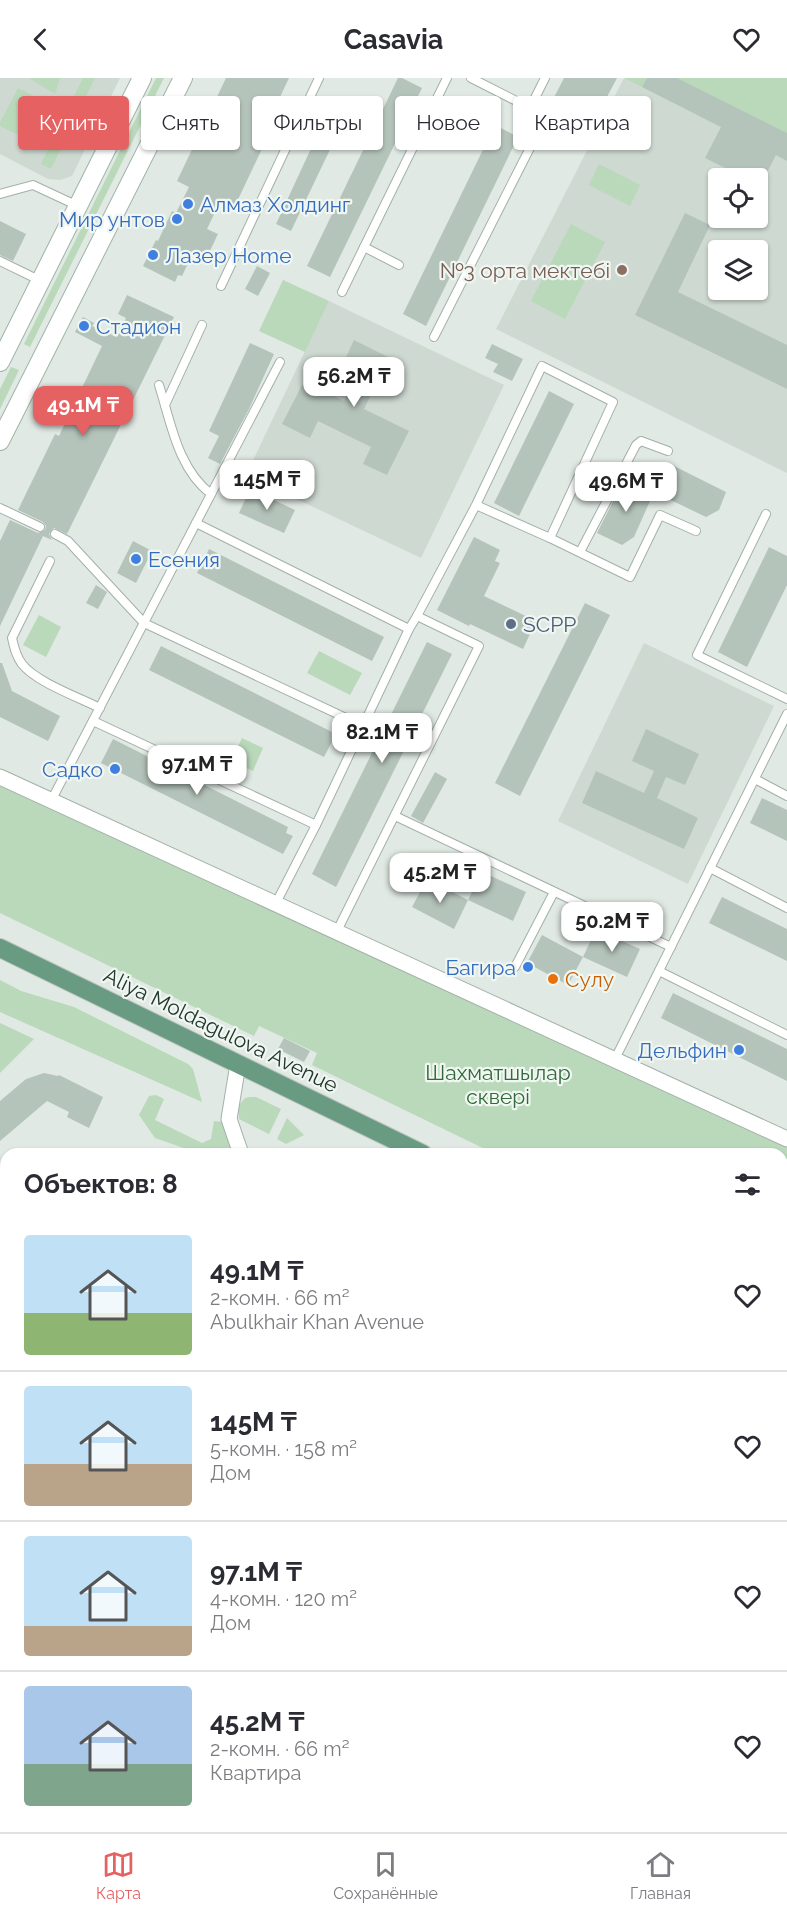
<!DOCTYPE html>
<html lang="ru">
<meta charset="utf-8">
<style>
body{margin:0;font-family:Raleway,sans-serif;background:#f2f2f3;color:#2b2b33;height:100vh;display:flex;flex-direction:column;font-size:22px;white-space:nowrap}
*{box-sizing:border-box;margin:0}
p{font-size:20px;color:#7c7c81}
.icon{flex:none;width:33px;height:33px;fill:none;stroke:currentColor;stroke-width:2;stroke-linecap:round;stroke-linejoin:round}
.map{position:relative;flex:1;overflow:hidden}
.sheet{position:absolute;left:0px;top:1070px;width:788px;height:686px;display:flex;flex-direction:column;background:#fff;border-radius:18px 18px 0 0;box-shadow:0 2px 4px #0004}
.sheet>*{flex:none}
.banner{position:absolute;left:18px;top:18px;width:752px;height:54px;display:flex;gap:12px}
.fabs{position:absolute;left:708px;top:90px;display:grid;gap:12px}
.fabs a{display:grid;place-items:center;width:60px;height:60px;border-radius:6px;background:#fff;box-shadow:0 2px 4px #0004;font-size:30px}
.price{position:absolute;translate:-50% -51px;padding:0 14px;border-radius:12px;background:#fff;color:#222;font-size:20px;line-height:39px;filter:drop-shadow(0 2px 3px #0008)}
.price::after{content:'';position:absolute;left:50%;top:36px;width:18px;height:14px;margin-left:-9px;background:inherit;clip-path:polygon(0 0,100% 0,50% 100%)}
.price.on{background:#e66162;color:#fff}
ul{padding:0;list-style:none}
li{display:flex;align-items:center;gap:18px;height:150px;padding:0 24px}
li+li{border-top:2px solid #e1e1e2}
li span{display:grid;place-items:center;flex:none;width:168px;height:120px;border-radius:6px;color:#555}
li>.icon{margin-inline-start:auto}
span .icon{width:72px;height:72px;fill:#fffc;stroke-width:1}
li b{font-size:26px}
h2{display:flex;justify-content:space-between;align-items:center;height:72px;padding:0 24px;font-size:26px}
.tag{padding:0 21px;border-radius:6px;background:#fff;box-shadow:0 2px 4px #0004;font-size:21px;line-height:54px}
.tag.on{background:#e66162;color:#fff}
header{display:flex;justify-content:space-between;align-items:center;height:78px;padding:0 24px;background:#fff;font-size:27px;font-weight:700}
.tabs{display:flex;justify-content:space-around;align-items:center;height:84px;border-top:2px solid #e1e1e2;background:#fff;font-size:16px;color:#7c7c81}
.tabs a{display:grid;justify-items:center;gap:3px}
.tabs .on{color:#e66162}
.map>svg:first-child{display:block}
</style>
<header><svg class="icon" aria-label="back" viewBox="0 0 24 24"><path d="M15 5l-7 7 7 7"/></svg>Casavia<svg class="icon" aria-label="heart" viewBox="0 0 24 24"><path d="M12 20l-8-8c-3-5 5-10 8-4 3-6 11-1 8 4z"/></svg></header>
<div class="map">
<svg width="787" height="1754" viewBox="0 0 787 1754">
<rect width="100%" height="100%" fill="#e0e9e3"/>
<g fill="#ced9d1" fill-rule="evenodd">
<path d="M0,0H120L72,98L60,102L48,101L0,76Z"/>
<path d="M624,0L787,83V395L496,251ZM718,100H758V140H718ZM718,172H758V212H718Z"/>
<path d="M329,223L504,307L421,480L246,397Z"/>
<path d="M644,565L774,628L688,806L558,743Z"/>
</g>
<g fill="#bad9bb">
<path d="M29,0H60L55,16Z"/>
<path d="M83,0H95L51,91L41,86Z"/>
<path d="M156,0H164L30,269L24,266Z"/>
<path d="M624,0H787V83Z"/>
<path d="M18,10L54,28L52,39L32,64L0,48V45Z"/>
<path d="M599,86L640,107L630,128L589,107Z"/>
<path d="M571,146L605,164L565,241L531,223Z"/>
<path d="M283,202L329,223L305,274L259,253Z"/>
<path d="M11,289L19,292L0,331V311Z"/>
<path d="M39,537L61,549L46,579L23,567Z"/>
<path d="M319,573L362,595L350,617L307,595Z"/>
<path d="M242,660L263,670L253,693L231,683Z"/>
<path d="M0,706L787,1067V1220L782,1217V1076L493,1075L312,987L317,975L259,948L254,958L0,835Z"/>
<path d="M0,902L21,913L74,929L188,986L193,991L202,1024L0,934Z"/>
<path d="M0,945L34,961L0,995Z"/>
<path d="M156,1017L164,1021L155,1042L202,1065L211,1061L214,1043L223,1044L231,1072L229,1075H198L155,1060L139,1037L149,1018Z"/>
<path d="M250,1019H256L281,1031L269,1056L239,1041L238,1028L245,1020Z"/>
<path d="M287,1040L304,1057L286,1066L277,1061Z"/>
<path d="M6,1574V1620L0,1600V1576Z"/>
<path d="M50,1749H88L90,1754H52Z"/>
<path d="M167,1749H196L198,1754H169Z"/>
<path d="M271,1749H374L359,1754H273Z"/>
</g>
<g fill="#b5c4bb">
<path d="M226,0H289L273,34L278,37L234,130L220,124L207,151L218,156L205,183L192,177L182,198L178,197L175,204L143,188L156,162L158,163L172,133L176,135L189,109L177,103Z"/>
<path d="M398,0H402L422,10L330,199L307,188Z"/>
<path d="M564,0H617L588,55L547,33Z"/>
<path d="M647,0H677L787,55V83L776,77L764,100H745L705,80L721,49L642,9Z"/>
<path d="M495,47L518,59L426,248L403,236Z"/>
<path d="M321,49L337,57L291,153L276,146Z"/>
<path d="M685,135L710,147L678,214L787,267V311L635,237Z"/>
<path d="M0,143L26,156L13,183L0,177Z"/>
<path d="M257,188L270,195L258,218L245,211Z"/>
<path d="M127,217L174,239L67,456L54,450L49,456L52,462L43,458L0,548V463L10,442L38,455L45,452L46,448L43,444L18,432L55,356L59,358L102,268L75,254L83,239L94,245L92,248L117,259L126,240L118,236Z"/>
<path d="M354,262L404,287L391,313L376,306L364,331L409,353L387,397L363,386L371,369L318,343L310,360L282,346L304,303L344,323L358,295L342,288Z"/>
<path d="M250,265L274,276L249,331L220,386L208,380L219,358L209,353Z"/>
<path d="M492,266L523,281L512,303L493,294L498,286L485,280Z"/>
<path d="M549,313L574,326L519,438L494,425Z"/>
<path d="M668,385L726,414L719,432L706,439L654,414Z"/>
<path d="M625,400L654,414L634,459L622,467L597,455Z"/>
<path d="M250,411L295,432L284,455L239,435Z"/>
<path d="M474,459L500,472L495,483L500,485L484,518L536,543L523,571L470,546L469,548L437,532Z"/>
<path d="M133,463L152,473L136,505L117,495Z"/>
<path d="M769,469L787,478V507L747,589L718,574Z"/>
<path d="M209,471L384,559L372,583L197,495Z"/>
<path d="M96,507L107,514L98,531L86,525Z"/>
<path d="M585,525L610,537L520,718L495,705Z"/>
<path d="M427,564L452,576L336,809L312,796Z"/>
<path d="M161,568L336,656L324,679L149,592Z"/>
<path d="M0,585H2L12,613L60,638L48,663L0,639Z"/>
<path d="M646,651L699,676L685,707L666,699L657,720L698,740L684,771L582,725L596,693L644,715L654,693L632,683Z"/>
<path d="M113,661L288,749L286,755L293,758L283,776L101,685Z"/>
<path d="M435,694L447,701L423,745L411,738Z"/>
<path d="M762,720L787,732V763L750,745Z"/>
<path d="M482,794L526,814L513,843L468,822Z"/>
<path d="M427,801L468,822L454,851L412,829Z"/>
<path d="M722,819L787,851V883L709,845Z"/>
<path d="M596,851L640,871L627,899L583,879Z"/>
<path d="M542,857L583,879L568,907L527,885Z"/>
<path d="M673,915L787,971V1003L661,940Z"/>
<path d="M284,960L310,973L304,984L278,971Z"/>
<path d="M44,995L58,998L59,997L103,1019L89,1050L67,1039L69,1034L47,1023L0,1063V1023L26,1001Z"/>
</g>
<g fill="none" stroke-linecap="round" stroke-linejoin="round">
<g stroke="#a3b0a8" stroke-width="10">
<g id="service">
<path d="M471,0L530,30L545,0"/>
<path d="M0,116L33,107L78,128"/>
<path d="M364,169L399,187"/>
<path d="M0,183L41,203"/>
<path d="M221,208L319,0"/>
<path d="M342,214L447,0"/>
<path d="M434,259L537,56L538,42L530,30"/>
<path d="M159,307C171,345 178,391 211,416"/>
<path d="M165,327L202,247"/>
<path d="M0,430L40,449"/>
<path d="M766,436L697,577L787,621"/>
<path d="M196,445L409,551"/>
<path d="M55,456L68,463L144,545L363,648"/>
<path d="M550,460L630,499L660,437L696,453"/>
<path d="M580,474L636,367L641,363L668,373"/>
<path d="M50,483L12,560C14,569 16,578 22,586C36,604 78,619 100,630"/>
<path d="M93,643L316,747L276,825"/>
<path d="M755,701L787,718"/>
<path d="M51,723L280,284"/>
<path d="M395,738L671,869"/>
<path d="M316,747L409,551L417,538"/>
<path d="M710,790L787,830"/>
<path d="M337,853L479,568L417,538L476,427L542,288L613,324L550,460L476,427"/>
<path d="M515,889L554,814"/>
<path d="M659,893L787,957"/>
<path d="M615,981L787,636"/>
<path d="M0,1189L6,1187"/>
<path d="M256,1749L258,1754"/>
<path d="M376,1754L391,1749"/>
</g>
</g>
<g stroke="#a3b0a8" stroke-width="17">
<g id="minor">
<path d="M0,699L787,1061"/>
<path d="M238,986L229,1041L241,1076"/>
<path d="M782,1485L787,1484"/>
<path d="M782,1633L787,1650"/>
<path d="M487,1749L489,1754"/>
<path d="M659,1749L661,1754"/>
</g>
</g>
<g stroke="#a3b0a8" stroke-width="20">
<g id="tertiary">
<path d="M0,1516L6,1514"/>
<path d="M0,1538L2,1547L0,1557"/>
</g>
</g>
<g stroke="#a0b4a8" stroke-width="20">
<g id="secondary">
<path d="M0,284L142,0"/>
<path d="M0,363L183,0"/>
<path d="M0,1335L6,1353"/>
<path d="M0,1424L6,1442"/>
<path d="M142,1749L144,1754"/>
<path d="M112,1752L119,1749"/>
</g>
</g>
<g stroke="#bdc3c0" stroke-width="20">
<g id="primary">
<path d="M0,870L423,1076"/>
<path d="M782,1249L787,1252"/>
</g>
</g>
<use href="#service" stroke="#fff" stroke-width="8"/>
<use href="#minor" stroke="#fff" stroke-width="15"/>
<use href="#tertiary" stroke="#fff" stroke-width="18"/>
<use href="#secondary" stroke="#fff" stroke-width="18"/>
<use href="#primary" stroke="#689b81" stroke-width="18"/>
</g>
<g fill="#3f7fe0" stroke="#f0f6f1" stroke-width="2">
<circle cx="188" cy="126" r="6"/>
<circle cx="177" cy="141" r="6"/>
<circle cx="153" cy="177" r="6"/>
<circle cx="84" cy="248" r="6"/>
<circle cx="136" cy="481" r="6"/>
<circle cx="115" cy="691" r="6"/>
<circle cx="528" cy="889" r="6"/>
<circle cx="739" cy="972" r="6"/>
</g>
<circle fill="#8d6e63" stroke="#f0f6f1" stroke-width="2" cx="622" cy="192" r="6"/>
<circle fill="#5c6f8a" stroke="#f0f6f1" stroke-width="2" cx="511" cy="546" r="6"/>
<circle fill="#e8710a" stroke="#f0f6f1" stroke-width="2" cx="553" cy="901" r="6"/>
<g text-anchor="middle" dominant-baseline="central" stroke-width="4.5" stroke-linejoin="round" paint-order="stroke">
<g font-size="21" fill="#366cbe" stroke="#f0f6f1" text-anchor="start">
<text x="200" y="126">Алмаз Холдинг</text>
<text x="165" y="141" text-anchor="end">Мир унтов</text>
<text x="165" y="177">Лазер Home</text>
<text x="96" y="248">Стадион</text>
<text x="148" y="481">Есения</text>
<text x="103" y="691" text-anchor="end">Садко</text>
<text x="516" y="889" text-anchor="end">Багира</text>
<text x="727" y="972" text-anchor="end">Дельфин</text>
</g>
<g font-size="21" fill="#785e54" stroke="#f0f6f1" text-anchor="end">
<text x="610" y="192">№3 орта мектебі</text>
</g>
<g font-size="21" fill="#4e5e75" stroke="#f0f6f1" text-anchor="start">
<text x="523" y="546">SCPP</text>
</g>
<g font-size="21" fill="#c56008" stroke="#f0f6f1" text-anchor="start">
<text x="565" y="901">Сулу</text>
</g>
<g font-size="21" fill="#22382c" stroke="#f0f6f1">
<text transform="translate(221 952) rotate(26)">Aliya Moldagulova Avenue</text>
</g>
<g font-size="21" fill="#306b38" stroke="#f0f6f1">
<text x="498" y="994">Шахматшылар<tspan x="498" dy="24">сквері</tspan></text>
</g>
</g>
</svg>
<div class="fabs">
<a><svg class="icon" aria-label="locate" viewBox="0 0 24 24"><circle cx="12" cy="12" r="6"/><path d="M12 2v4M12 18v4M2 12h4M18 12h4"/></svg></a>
<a><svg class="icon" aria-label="layers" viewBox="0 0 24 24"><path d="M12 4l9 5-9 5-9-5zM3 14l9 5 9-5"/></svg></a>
</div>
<b class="price" style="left:354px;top:330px">56.2M ₸</b>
<b class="price on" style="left:83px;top:359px">49.1M ₸</b>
<b class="price" style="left:267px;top:433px">145M ₸</b>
<b class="price" style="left:626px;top:435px">49.6M ₸</b>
<b class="price" style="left:382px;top:686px">82.1M ₸</b>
<b class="price" style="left:197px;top:718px">97.1M ₸</b>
<b class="price" style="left:440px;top:826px">45.2M ₸</b>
<b class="price" style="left:612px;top:875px">50.2M ₸</b>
<div class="banner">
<a class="tag on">Купить</a>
<a class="tag">Снять</a>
<a class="tag">Фильтры</a>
<a class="tag">Новое</a>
<a class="tag">Квартира</a>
</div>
<section class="sheet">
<h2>Объектов: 8<svg class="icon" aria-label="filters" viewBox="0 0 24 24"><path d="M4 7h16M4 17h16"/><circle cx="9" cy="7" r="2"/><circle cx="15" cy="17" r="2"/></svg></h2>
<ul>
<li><span style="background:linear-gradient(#bfe0f5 65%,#8fb573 0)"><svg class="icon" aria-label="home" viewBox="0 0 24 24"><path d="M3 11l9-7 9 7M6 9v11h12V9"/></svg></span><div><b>49.1M ₸</b><p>2-комн. · 66 m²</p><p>Abulkhair Khan Avenue</p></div><svg class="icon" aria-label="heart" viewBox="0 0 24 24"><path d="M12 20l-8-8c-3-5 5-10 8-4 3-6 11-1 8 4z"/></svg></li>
<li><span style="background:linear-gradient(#bfe0f5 65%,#b9a48a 0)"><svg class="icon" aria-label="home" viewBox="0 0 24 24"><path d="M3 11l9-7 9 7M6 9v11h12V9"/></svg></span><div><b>145M ₸</b><p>5-комн. · 158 m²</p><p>Дом</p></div><svg class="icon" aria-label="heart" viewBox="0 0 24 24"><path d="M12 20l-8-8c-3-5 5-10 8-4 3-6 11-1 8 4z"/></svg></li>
<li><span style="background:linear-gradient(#bfe0f5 75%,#b9a48a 0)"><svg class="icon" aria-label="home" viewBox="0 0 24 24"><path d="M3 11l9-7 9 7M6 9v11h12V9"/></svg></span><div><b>97.1M ₸</b><p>4-комн. · 120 m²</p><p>Дом</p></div><svg class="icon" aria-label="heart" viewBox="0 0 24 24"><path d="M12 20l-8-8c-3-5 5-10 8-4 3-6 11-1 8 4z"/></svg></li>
<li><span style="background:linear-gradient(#a9c7e8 65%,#7fa58c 0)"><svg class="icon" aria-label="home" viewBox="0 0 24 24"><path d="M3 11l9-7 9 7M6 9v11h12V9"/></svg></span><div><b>45.2M ₸</b><p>2-комн. · 66 m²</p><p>Квартира</p></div><svg class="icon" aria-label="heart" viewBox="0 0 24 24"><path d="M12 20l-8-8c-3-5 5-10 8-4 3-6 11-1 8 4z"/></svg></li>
</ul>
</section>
</div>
<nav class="tabs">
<a class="on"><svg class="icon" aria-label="map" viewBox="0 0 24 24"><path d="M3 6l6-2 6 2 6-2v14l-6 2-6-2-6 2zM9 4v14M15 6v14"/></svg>Карта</a>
<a><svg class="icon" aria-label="saved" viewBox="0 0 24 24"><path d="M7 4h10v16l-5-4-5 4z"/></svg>Сохранённые</a>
<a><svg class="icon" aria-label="home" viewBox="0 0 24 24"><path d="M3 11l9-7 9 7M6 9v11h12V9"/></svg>Главная</a>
</nav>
